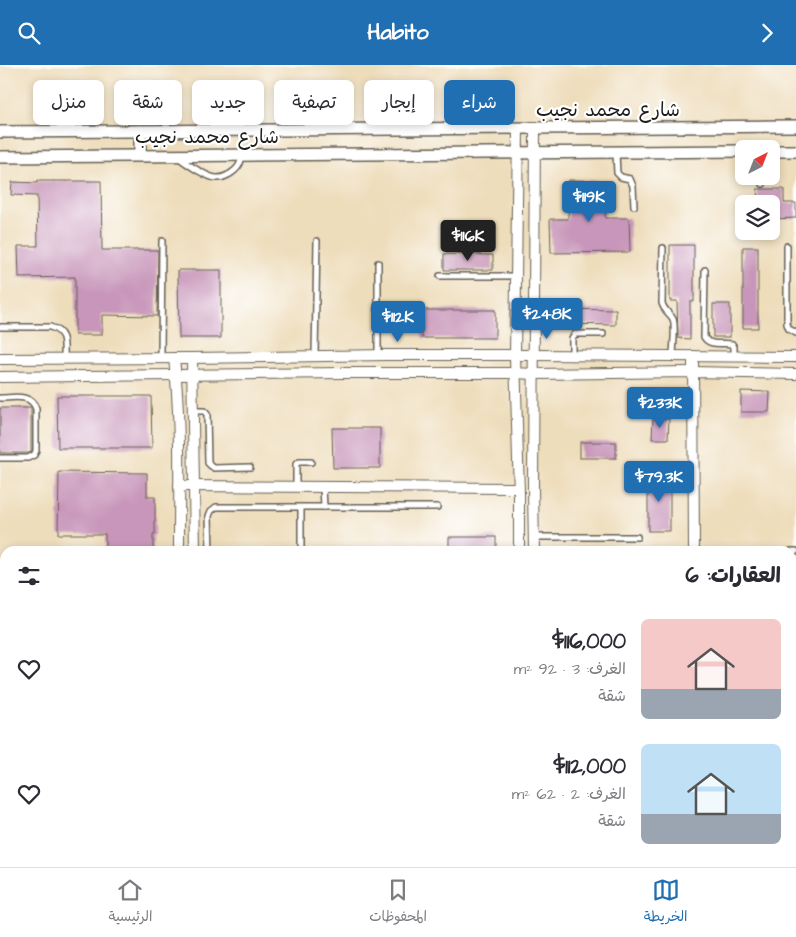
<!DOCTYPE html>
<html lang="ar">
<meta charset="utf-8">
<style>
body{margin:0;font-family:"Architects Daughter","Playpen Sans Arabic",sans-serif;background:#f7f7f7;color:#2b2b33;direction:rtl;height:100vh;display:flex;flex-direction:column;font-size:19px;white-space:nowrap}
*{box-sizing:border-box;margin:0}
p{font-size:16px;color:#7c7c81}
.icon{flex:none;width:28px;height:28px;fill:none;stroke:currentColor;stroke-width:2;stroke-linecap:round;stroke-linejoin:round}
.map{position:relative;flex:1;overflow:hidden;direction:ltr}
.side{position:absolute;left:0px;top:481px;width:796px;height:321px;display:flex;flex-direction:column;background:#fff;border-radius:15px 15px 0 0;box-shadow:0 2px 8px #0003;direction:rtl}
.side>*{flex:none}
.hud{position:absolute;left:15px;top:15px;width:500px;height:45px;direction:rtl;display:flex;gap:10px}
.needle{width:32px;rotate:42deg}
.tools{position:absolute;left:735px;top:75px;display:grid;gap:10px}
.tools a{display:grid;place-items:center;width:45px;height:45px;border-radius:8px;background:#fff;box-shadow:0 2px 8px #0003;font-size:25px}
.price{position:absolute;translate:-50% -42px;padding:0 11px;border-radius:5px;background:#1f6fb2;color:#fff;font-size:16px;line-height:32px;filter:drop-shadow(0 1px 2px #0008)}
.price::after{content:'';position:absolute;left:50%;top:30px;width:15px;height:11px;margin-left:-8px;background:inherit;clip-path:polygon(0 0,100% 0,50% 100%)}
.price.active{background:#222;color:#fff}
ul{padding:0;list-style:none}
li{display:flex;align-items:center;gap:15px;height:125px;padding:0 15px}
li span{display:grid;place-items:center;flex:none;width:140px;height:100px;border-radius:8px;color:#555}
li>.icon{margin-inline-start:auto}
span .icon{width:60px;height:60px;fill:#fffc;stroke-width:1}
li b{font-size:21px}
h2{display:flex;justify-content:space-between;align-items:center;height:60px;padding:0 15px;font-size:21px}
.tag{padding:0 18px;border-radius:8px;background:#fff;box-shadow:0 2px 8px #0003;font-size:18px;line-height:45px}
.tag.active{background:#1f6fb2;color:#fff}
header{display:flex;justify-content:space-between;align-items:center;height:65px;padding:0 15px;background:#1f6fb2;color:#fff;font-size:22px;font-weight:700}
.menu{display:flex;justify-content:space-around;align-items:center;height:70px;border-top:1px solid #e1e1e2;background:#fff;font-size:14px;color:#7c7c81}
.menu a{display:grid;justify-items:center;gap:2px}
.menu .active{color:#1f6fb2}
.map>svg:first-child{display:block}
</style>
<header><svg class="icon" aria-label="forward" viewBox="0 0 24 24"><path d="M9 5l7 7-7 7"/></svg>Habito<svg class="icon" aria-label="search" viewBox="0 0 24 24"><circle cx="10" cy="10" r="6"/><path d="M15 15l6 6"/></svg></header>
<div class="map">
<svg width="796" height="802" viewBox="0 0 796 802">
<rect width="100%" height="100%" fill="#fff"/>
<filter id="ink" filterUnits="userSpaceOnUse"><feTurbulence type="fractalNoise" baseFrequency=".02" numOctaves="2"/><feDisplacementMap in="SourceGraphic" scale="10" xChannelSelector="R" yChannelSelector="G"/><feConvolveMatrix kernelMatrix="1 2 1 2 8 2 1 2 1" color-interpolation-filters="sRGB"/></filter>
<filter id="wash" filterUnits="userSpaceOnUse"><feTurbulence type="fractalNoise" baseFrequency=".0096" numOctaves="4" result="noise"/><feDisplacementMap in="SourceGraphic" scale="20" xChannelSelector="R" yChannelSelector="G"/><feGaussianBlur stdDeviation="1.12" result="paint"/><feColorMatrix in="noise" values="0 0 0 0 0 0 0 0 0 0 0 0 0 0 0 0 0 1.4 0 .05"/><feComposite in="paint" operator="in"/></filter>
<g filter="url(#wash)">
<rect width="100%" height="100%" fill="#edb"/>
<g id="blocks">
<g fill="#c896ba">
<path d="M569,115L606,116L605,153H629L630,187L551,188L550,154H568Z"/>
<path d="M37,116H101L102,185H158L157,251L102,250V270H75V212L19,213L18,181H38L37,131L11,130L12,117L37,118Z"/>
<path d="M757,124H784V138H796V153L771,154V139H758Z"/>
<path d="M670,180H694V236H690V274L678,273L677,236H670Z"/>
<rect x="743" y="182" width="15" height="81"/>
<path d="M444,189L493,190V205H444Z"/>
<path d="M178,205H221V273H179Z"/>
<rect x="713" y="239" width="17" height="33"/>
<path d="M557,244L616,245V260L557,259Z"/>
<rect x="422" y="245" width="73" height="28"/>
<path d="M741,326L770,327L769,347H741Z"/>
<path d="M57,331H151L152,383H58Z"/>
<path d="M0,343H31V387L29,388H0Z"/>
<path d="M653,353L669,354L668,374H652Z"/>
<path d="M332,363H380V403H333Z"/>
<rect x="580" y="377" width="36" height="16"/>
<path d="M59,407L147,408V432H155V470H153V486H105V469H58Z"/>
<rect x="648" y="411" width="22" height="55"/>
<rect x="449" y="472" width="47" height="14"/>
</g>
</g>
</g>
<g filter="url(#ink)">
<use href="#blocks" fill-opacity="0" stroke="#666054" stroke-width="1"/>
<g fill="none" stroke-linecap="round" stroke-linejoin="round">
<g stroke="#666054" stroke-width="8">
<g id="service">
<path d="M616,88L617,108L621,112L630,114L633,121L634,141"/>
<path d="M179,93C188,99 208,114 218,113C223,113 226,111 230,109C238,104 241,99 242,90"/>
<path d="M763,119V111"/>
<path d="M787,181V259L789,264L796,268"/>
<path d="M663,183L662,238C664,246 670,248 673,254C676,261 673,282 673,291"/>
<path d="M705,205L704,272C710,282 723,277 732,279L734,282V291"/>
<path d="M440,211H516"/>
<path d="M0,262H50C67,267 64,279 64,294"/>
<path d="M378,290V198"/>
<path d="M572,290V273L575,269H603"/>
<path d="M315,291L317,176"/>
<path d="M161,293L162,176"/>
<path d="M0,333C13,333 31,328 36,344V386L34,390L28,393H0"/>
<path d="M193,346H204L207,349L208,398L210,400L214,403L250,402"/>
<path d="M296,421V399L299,397H311"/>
<path d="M323,422L324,442"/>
<path d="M534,472H637"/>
<path d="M210,486L209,451L211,446L216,442H437"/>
<path d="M301,486V443"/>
<path d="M791,486H796"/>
<path d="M507,798V802"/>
<path d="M790,798V802"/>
</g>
</g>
<g stroke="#666054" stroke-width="12">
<g id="minor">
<path d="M518,63L515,291L519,429V486"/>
<path d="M693,291L694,486"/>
<path d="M174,293C181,356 179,423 179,486"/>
<path d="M192,293L195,486"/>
<path d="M0,294L192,293L386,290H534L796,292"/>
<path d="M0,312L343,308H515L534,309L692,307L796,309"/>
<path d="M179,421L519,423"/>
<path d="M534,486L533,423L535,63"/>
<path d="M791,637H796"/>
<path d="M0,645H5"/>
<path d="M791,663H796"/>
<path d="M0,671H5"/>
<path d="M66,798V802"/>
<path d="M395,798V802"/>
</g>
</g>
<g stroke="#666054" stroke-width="14">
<g id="tertiary">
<path d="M140,66V90"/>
<path d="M0,67L796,61"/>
<path d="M771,86H796"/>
<path d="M0,92L744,86"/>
</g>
</g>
<use href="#service" stroke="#fff" stroke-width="5"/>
<use href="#minor" stroke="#fff" stroke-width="10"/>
<use href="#tertiary" stroke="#fff" stroke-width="11"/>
</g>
</g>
<g text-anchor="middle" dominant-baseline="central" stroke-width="4.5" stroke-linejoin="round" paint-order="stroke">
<g font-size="19" fill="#1c1c1c" stroke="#fff">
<text x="608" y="45">شارع محمد نجيب</text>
<text x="207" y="72">شارع محمد نجيب</text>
</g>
</g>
</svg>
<div class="tools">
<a><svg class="needle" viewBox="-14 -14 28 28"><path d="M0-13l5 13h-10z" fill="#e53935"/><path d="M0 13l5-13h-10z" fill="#7c7c81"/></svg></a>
<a><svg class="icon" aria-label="layers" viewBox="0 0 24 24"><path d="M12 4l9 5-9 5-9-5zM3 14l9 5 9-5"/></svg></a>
</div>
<b class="price" style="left:589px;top:158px">$119K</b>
<b class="price active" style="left:468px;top:197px">$116K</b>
<b class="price" style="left:547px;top:275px">$248K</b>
<b class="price" style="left:398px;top:278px">$112K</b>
<b class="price" style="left:660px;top:364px">$233K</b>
<b class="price" style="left:659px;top:438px">$79.3K</b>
<div class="hud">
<a class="tag active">شراء</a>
<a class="tag">إيجار</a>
<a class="tag">تصفية</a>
<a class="tag">جديد</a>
<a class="tag">شقة</a>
<a class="tag">منزل</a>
</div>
<section class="side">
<h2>العقارات: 6<svg class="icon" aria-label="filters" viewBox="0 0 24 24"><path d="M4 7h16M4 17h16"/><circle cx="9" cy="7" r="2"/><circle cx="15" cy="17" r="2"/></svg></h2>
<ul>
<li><span style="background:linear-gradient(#f6c9c9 70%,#9aa5b1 0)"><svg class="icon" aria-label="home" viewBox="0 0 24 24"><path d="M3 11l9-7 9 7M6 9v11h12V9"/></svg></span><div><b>$116,000</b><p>الغرف: 3 · 92 m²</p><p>شقة</p></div><svg class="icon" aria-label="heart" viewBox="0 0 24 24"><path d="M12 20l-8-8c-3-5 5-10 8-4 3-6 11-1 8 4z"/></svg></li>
<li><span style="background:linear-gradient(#bfe0f5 70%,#9aa5b1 0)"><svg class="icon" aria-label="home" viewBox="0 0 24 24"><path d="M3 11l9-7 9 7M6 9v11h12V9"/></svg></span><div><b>$112,000</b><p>الغرف: 2 · 62 m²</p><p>شقة</p></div><svg class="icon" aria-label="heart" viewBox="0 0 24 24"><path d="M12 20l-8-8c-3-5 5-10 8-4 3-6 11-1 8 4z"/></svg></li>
</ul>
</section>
</div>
<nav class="menu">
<a class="active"><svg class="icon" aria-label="map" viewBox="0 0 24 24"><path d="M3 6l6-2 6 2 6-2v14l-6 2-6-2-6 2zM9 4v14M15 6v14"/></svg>الخريطة</a>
<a><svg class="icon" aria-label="saved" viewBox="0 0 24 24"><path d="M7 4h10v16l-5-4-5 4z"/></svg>المحفوظات</a>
<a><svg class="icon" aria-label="home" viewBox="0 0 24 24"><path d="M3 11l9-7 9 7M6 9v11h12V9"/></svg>الرئيسية</a>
</nav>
